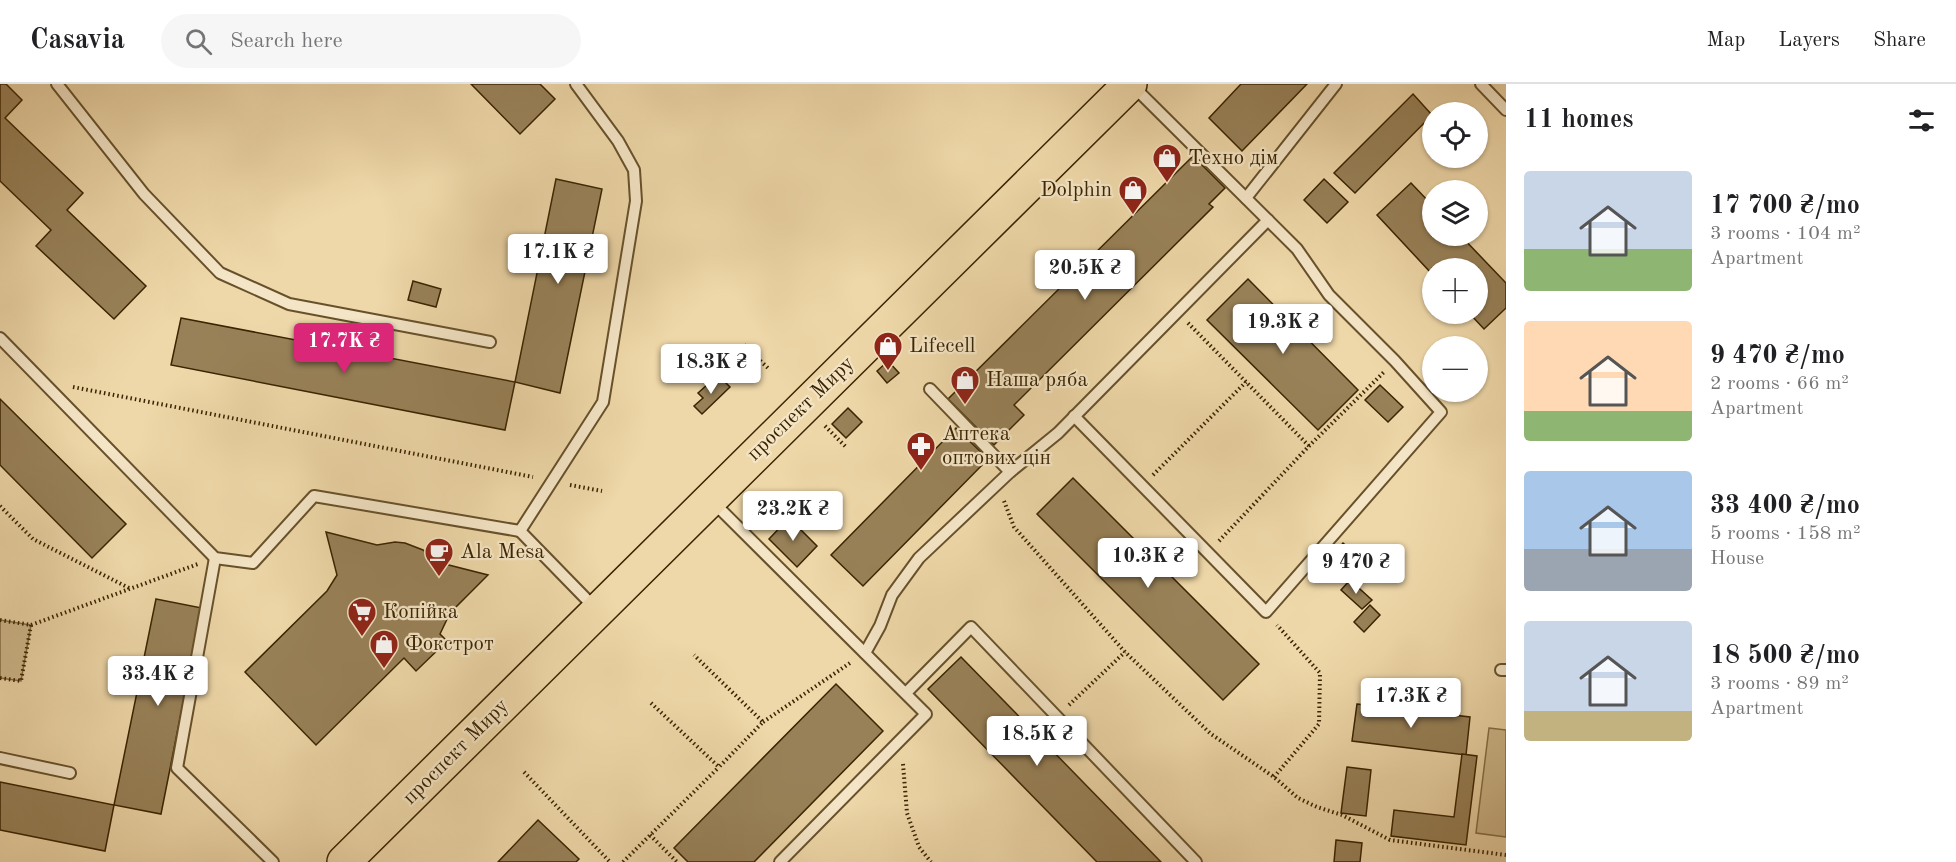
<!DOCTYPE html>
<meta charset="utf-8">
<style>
body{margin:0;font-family:"Old Standard TT",serif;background:#f6f6f6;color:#202124;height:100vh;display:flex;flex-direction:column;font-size:22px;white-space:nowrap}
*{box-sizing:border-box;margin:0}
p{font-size:20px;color:#757577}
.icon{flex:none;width:33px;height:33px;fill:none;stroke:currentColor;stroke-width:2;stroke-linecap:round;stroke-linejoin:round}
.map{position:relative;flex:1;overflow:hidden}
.panel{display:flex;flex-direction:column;background:#fff;width:450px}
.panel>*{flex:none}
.tools{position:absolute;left:1422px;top:18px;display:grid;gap:12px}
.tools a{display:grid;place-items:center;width:66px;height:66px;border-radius:50%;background:#fff;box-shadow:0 2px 4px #0004;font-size:30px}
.price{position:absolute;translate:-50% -51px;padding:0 14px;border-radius:6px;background:#fff;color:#222;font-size:20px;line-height:39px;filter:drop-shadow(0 2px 3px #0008)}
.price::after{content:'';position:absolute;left:50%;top:36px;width:18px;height:14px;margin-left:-9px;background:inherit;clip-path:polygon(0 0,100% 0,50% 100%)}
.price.current{background:#db2777;color:#fff}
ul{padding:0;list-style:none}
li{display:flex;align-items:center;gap:18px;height:150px;padding:0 18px}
li span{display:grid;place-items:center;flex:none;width:168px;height:120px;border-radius:6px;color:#555}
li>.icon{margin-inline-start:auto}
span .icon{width:72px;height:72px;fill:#fffc;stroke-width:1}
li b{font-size:26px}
h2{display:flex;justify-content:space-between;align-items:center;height:72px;padding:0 18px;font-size:26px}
header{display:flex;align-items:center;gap:36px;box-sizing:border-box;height:84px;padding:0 30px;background:#fff;border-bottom:2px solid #e0e0e0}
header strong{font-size:28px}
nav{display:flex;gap:33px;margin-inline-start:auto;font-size:21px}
.search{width:420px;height:54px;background:#f6f6f6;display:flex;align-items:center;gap:15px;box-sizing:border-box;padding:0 21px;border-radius:33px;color:#757577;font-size:22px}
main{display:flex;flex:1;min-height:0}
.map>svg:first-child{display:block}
</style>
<header>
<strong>Casavia</strong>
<div class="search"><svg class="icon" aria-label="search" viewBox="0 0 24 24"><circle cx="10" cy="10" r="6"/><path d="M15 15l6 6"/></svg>Search here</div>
<nav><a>Map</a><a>Layers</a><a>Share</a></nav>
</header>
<main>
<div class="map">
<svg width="1506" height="778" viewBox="0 0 1506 778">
<rect width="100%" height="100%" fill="#eed7a8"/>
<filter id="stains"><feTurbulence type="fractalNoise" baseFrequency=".00333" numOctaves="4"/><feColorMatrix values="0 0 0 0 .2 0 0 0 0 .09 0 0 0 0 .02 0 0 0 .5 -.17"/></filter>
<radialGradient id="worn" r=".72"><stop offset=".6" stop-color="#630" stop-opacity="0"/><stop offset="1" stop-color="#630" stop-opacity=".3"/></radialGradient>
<g fill="#cfb98c" stroke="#846e46" stroke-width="1.5">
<path d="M0,536L31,541L21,597L0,594Z"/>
<path d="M1489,644L1506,646V753L1476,749Z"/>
</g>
<g fill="#988158" stroke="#3a2401" stroke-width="1.5">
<path d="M0,0H6L22,16L5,34L83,109L67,126L146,202L114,235L36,162L51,146L0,97Z"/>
<path d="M471,0H540L555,15L520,50Z"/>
<path d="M1241,0H1307L1242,67L1209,34Z"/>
<path d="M1413,10L1432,31L1355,109L1334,89Z"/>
<path d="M1193,72L1225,104L1209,120L1213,123L1014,321L1024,331L994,361L948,315Z"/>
<path d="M556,95L602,105L560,309L515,298Z"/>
<path d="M1324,95L1348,118L1327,139L1304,116Z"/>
<path d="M1411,99L1432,121V152H1461L1506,199V224L1484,245L1470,230H1478V184H1432V190L1377,131Z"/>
<path d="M1248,195L1358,306L1318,346L1207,236Z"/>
<path d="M413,197L441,205L436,223L408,216Z"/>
<path d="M181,234L515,298L505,346L171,281Z"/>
<path d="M888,277L899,289L887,299L877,287Z"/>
<path d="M722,295L730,303L702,330L694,322L703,314L698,309L708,300L712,304Z"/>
<path d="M1380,301L1403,323L1388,338L1365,316Z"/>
<path d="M0,315L126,440L92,474L0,381Z"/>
<path d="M848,324L862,338L846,354L832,340Z"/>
<path d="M956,344L988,375L863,502L831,471Z"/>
<path d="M1073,394L1259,580L1223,616L1037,430Z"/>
<path d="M789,434L817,462L797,483L769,455Z"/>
<path d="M326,448L377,461L395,458L405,459L423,466L437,478L488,491L450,529L440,550L447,557L416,587L404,574L316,661L245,588L327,507L337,491Z"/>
<path d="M1343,459L1362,475L1346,494L1327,478Z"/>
<path d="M1350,496L1372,516L1362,525L1341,506Z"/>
<path d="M156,515L202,524L161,730L114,721Z"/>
<path d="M1370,521L1380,531L1364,548L1354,538Z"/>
<path d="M961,573L1161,778H1097L928,605Z"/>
<path d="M836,600L883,647L754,778H688L674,764Z"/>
<path d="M1357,620L1470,633L1466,671L1352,657Z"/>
<path d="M1462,670L1477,672L1466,761L1391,752L1394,726L1454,733Z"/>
<path d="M1347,683L1371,686L1366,732L1341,729Z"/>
<path d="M0,698L114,721L105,767L0,746Z"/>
<path d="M538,736L579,775L576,778H498Z"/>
<path d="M1336,756L1362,759L1360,778H1334Z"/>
</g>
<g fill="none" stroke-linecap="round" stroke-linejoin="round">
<g stroke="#67512b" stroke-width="14">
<g id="lane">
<path d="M57,0L144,110L220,189L289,220L490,258"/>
<path d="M576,0L618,57L634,86L636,117L603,318L520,447L595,524"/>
<path d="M1481,0L1506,26"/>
<path d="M1246,114L1336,0"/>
<path d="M0,254L215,474L253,479L314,412L520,447"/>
<path d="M930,305L1010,388"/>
<path d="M1074,332L1266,528L1441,328L1395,277L1329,211L1297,165L1133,2"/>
<path d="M712,417L926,630L780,778"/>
<path d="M215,474L177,684L273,778"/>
<path d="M865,569L880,542L892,511L919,474L1010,388L1058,349L1268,136"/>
<path d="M1501,586H1506"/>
<path d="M906,609L971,543L1196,778"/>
<path d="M0,674L70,689"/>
</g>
</g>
<g stroke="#3a2401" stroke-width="36">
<path id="primary" d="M344,778L1130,0"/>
</g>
<g stroke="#3a2401" stroke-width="4" stroke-dasharray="1.5 3" stroke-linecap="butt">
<path d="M1188,239L1309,362"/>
<path d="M744,261L770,286"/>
<path d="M73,303L533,393"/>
<path d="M825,342L846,363"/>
<path d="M1153,391L1246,298"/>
<path d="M570,401L602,407"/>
<path d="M1004,417L1014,443L1125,568L1211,650L1274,693L1298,714L1317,723L1342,731L1390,756L1506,771"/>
<path d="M0,422L33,455L129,504"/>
<path d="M1219,457L1309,362L1384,288"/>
<path d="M0,536L31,541L198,480"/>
<path d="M0,594L21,597L31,541"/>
<path d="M651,619L719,683L763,638L694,571"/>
<path d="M1069,621L1125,568"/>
<path d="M763,638L850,579"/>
<path d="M903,680L907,729L919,763L931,778"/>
<path d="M524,688L610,778"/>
<path d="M1274,693L1319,640L1320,589L1277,541"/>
<path d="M650,751L677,778"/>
<path d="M623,778L719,683"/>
</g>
<use href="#lane" stroke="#f4e5c6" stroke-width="10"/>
<use href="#primary" stroke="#eed7a8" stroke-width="33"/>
</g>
<defs>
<g id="shop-pin" transform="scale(1.5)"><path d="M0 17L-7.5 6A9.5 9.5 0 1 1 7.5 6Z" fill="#8f2418" stroke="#f4e5c6"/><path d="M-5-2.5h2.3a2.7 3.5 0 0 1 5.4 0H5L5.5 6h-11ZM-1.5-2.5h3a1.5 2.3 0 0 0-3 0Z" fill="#fff"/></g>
<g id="pharmacy-pin" transform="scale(1.5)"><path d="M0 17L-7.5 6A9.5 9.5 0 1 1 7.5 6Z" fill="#8f2418" stroke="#f4e5c6"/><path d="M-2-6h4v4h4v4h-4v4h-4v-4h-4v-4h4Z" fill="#fff"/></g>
<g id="cafe-pin" transform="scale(1.5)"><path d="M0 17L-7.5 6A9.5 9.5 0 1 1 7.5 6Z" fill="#8f2418" stroke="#f4e5c6"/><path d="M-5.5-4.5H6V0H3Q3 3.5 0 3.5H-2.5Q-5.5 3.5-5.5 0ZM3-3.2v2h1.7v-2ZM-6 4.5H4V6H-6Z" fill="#fff"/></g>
<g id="supermarket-pin" transform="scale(1.5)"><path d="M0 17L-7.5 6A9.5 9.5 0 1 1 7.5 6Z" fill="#8f2418" stroke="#f4e5c6"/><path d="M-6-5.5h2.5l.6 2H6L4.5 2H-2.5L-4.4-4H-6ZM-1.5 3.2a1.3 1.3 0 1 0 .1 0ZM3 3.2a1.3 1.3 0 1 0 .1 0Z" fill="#fff"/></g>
</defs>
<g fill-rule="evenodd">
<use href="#shop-pin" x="1167" y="74"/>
<use href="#shop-pin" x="1133" y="106"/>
<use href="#shop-pin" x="888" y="262"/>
<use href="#shop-pin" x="965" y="296"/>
<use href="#pharmacy-pin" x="921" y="362"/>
<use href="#cafe-pin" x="439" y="468"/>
<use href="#supermarket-pin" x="362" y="528"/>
<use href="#shop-pin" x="384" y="560"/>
</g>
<g text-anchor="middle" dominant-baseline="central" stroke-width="4.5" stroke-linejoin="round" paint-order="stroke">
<g font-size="21" fill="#3a2401" stroke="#f4e5c6" text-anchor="start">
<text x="1188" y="74">Техно дім</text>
<text x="1112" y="106" text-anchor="end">Dolphin</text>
<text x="909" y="262">Lifecell</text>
<text x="986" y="296">Наша ряба</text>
<text x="942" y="350">Аптека<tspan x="942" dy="24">оптових цін</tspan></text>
<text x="460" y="468">Ala Mesa</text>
<text x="383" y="528">Копійка</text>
<text x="405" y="560">Фокстрот</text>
</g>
<g font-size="21" fill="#3a2401" stroke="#f4e5c6">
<text transform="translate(801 325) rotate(-44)">проспект Миру</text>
<text transform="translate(456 668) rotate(-45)">проспект Миру</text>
</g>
</g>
<rect width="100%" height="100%" filter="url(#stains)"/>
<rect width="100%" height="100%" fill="url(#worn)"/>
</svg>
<div class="tools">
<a><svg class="icon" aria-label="locate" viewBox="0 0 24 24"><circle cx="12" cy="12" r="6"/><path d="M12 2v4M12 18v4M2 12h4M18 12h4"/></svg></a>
<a><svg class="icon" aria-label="layers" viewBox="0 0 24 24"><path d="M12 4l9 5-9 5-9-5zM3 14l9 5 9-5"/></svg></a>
<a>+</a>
<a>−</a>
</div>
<b class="price" style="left:558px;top:201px">17.1K ₴</b>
<b class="price" style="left:1085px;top:217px">20.5K ₴</b>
<b class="price" style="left:1283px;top:271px">19.3K ₴</b>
<b class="price current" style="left:344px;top:290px">17.7K ₴</b>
<b class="price" style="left:711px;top:311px">18.3K ₴</b>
<b class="price" style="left:793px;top:458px">23.2K ₴</b>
<b class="price" style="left:1148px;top:505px">10.3K ₴</b>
<b class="price" style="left:1356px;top:511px">9 470 ₴</b>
<b class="price" style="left:158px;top:623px">33.4K ₴</b>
<b class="price" style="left:1411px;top:645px">17.3K ₴</b>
<b class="price" style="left:1037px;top:683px">18.5K ₴</b>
</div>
<section class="panel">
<h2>11 homes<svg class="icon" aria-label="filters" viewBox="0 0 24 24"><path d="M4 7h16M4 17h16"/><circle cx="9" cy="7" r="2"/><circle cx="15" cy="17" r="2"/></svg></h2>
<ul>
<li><span style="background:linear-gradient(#c9d6e8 65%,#8fb573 0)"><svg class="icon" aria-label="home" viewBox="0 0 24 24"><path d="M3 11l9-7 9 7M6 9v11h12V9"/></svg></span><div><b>17 700 ₴/mo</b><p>3 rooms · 104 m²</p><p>Apartment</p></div></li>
<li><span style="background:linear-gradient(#ffd9b3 75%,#8fb573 0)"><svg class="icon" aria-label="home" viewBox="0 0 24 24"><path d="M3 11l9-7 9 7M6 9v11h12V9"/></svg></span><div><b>9 470 ₴/mo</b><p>2 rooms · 66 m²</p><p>Apartment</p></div></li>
<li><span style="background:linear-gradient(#a9c7e8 65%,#9aa5b1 0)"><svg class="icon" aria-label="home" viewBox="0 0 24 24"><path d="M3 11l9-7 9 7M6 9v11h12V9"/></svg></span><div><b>33 400 ₴/mo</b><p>5 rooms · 158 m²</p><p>House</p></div></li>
<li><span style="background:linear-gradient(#c9d6e8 75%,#c2b280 0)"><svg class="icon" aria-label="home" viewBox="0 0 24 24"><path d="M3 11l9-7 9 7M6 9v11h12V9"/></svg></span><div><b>18 500 ₴/mo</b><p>3 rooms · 89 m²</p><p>Apartment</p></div></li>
</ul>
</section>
</main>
